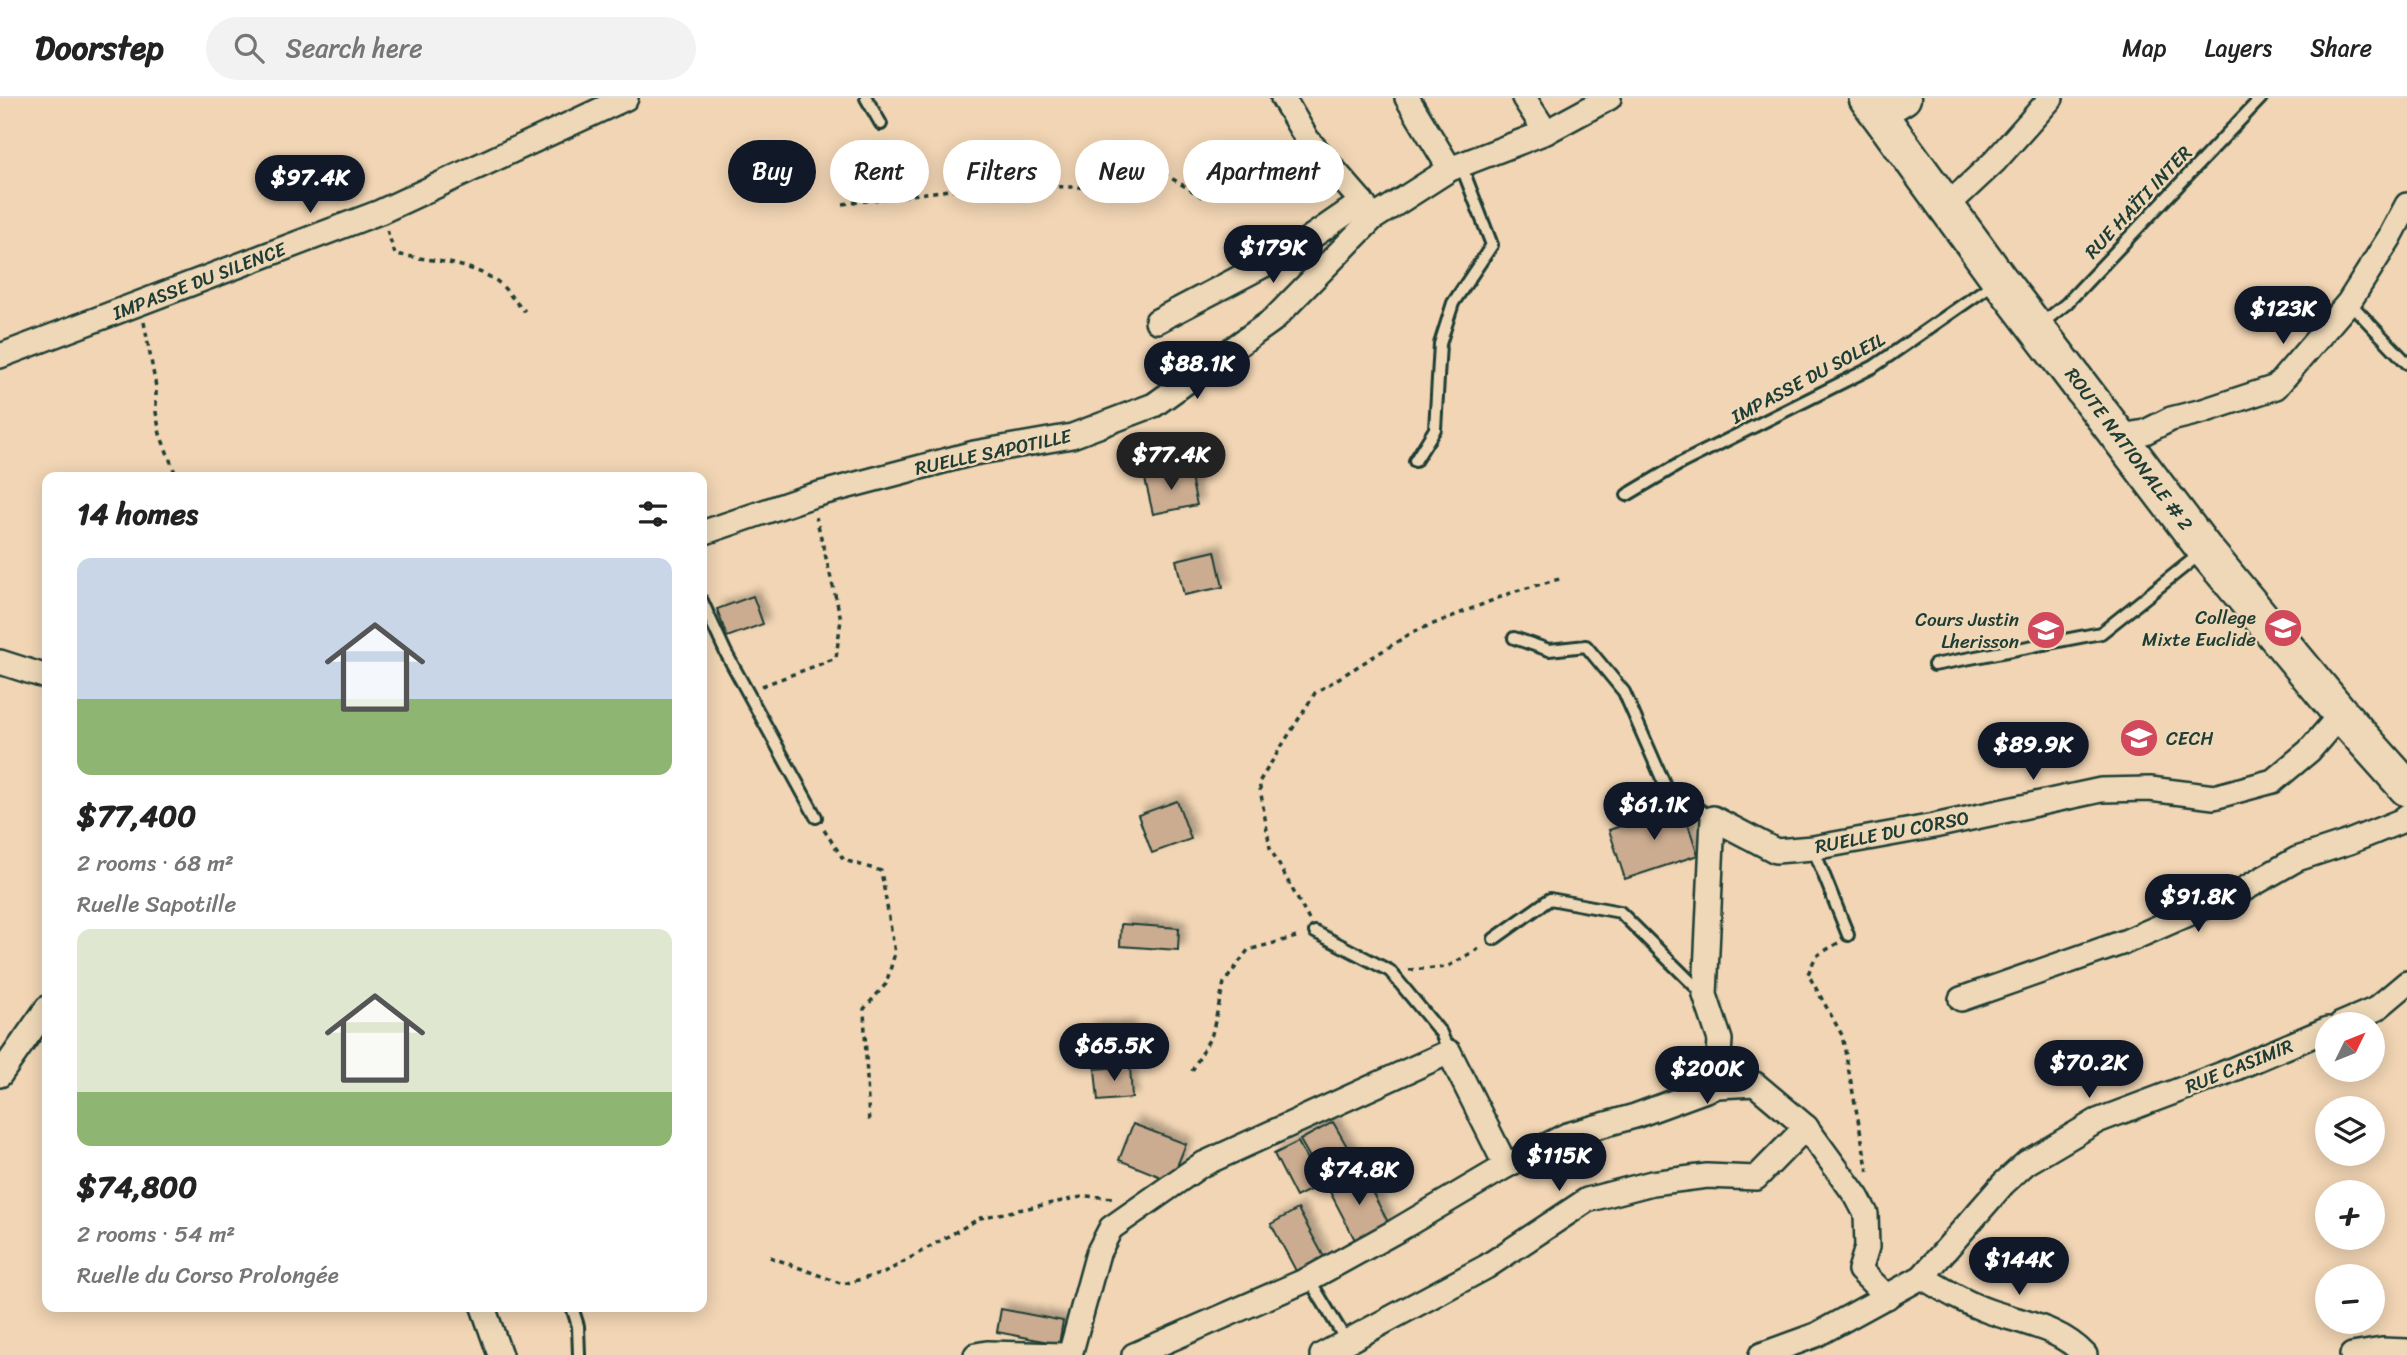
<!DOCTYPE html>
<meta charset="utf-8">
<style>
body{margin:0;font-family:Sriracha,sans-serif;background:#f2f2f2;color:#222;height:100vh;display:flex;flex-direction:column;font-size:26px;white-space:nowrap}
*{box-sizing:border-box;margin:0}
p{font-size:23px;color:#767676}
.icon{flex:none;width:38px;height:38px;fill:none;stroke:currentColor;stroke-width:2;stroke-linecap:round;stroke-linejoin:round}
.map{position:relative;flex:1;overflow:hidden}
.details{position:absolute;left:42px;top:374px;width:665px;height:840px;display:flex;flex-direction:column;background:#fff;border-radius:14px;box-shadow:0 4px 18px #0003}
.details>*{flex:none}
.top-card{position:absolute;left:728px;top:42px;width:665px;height:63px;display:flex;gap:14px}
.needle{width:46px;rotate:47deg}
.controls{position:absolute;left:2315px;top:914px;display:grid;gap:14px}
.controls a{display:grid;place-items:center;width:70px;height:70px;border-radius:50%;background:#fff;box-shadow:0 4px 18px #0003;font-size:35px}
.price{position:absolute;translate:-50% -60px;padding:0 16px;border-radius:24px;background:#111827;color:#fff;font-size:23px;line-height:46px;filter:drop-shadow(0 2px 4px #0008)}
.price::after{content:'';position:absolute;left:50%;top:42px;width:21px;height:16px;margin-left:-10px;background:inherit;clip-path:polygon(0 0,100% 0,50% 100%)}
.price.on{background:#222;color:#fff}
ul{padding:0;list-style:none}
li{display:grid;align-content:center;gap:14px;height:371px;padding:0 35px}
li span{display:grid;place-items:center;height:217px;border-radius:14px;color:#555}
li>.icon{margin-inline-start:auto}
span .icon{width:126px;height:126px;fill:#fffc;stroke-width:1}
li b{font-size:30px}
h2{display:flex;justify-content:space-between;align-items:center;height:84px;padding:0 35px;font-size:30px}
.tag{padding:0 24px;border-radius:32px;background:#fff;box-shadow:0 4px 18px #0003;font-size:24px;line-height:63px}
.tag.on{background:#111827;color:#fff}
header{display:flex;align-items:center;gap:42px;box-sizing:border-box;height:98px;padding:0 35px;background:#fff;border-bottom:2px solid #e0e0e0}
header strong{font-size:33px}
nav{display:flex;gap:38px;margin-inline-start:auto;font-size:24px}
.search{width:490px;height:63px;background:#f2f2f2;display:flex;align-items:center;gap:18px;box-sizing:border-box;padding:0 24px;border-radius:38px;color:#767676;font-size:26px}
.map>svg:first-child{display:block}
</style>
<header>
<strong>Doorstep</strong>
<div class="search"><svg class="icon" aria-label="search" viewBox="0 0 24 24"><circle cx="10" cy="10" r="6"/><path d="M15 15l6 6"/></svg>Search here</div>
<nav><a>Map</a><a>Layers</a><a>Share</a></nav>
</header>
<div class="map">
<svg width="2407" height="1257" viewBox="0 0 2407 1257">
<defs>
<filter id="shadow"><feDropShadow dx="6" dy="-6" stdDeviation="3.5" flood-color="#0004"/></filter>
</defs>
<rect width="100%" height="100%" fill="#f1d5b4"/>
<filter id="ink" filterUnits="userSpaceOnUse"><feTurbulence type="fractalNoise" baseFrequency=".0143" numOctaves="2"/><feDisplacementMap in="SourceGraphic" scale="14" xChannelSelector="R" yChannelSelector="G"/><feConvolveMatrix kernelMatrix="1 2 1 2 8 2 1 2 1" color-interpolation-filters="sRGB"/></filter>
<g filter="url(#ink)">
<g fill="#cbac90" stroke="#1f3d34" stroke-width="2" filter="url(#shadow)">
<path d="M1189,371L1197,407L1153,416L1145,381Z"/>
<path d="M1215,453L1223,489L1184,497L1176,462Z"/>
<path d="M753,498L763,526L727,539L717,511Z"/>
<path d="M1177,703L1191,741L1152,755L1138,717Z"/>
<path d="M1682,708L1698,757L1625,781L1609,732Z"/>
<path d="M1121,826L1179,830L1178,852L1120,848Z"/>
<path d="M1130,929L1131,957L1090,958L1089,930Z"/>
<path d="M1130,968L1132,1000L1098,1003L1095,971Z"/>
<path d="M1333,1024L1361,1073L1328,1091L1300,1042Z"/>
<path d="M1133,1026L1186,1046L1171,1083L1119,1062Z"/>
<path d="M1298,1044L1320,1087L1296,1099L1274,1056Z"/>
<path d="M1363,1077L1388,1124L1355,1142L1330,1094Z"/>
<path d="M1298,1111L1324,1159L1296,1173L1271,1126Z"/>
<path d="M1001,1211L1063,1223L1059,1246L997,1234Z"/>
</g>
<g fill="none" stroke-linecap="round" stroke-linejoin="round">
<g stroke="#1f3d34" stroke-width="16">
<g id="lane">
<path d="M866,0L881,26"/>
<path d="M2349,204L2407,265"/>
<path d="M2041,226L2066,206L2261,0"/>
<path d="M1415,363L1435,331L1440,246L1453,205L1492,147L1461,67"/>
<path d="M1627,397L1681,365L1873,269L1994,185"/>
<path d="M702,503L726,555L816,719"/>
<path d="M1514,540L1549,552L1586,548L1624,594L1667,692L1713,720"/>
<path d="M1934,567L2101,535L2200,456"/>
<path d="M1813,750L1848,837"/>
<path d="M1315,834L1390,873L1441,935L1449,954"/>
<path d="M1494,841L1550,801L1620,814L1703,896"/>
<path d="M1309,1181L1347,1244"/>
<path d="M572,1209L578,1228L579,1257"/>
</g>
</g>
<g stroke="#1f3d34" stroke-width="28">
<g id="street">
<path d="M1283,0L1307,41L1362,104L1369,115"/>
<path d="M1407,0L1450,71"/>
<path d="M1524,0L1546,34"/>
<path d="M1946,109L1995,63L2051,0"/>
<path d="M1157,223L1291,153L1362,104"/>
<path d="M0,258L380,114L626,0"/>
<path d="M2120,338L2145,334L2171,321L2203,313L2276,289L2349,204L2390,139L2407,107"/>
<path d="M702,435L811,398L974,355L1072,338L1154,307L1273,222L1372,121L1450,71L1546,34L1609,0"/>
<path d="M0,564L47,579"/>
<path d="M1961,901L2127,843L2241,793L2297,761L2349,744L2401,723L2407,718"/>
<path d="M2341,926L2376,911L2407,885"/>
<path d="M0,977L47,910"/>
<path d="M1922,1179C1944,1192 1967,1206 1991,1214C2024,1225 2060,1230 2085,1257"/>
<path d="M1887,1199L1860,1172L1867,1149L1866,1116L1857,1099L1806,1029L1755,986L1717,988L1720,942L1705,897L1713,720L1776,753L1813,750L1934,728L2101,692L2150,691L2214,699L2273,683L2309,653L2341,616"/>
<path d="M483,1209L500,1257"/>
<path d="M976,1257L987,1255L1061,1257"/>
<path d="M1070,1257L1098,1155L1111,1130L1201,1067L1449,954L1506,1068"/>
<path d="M1134,1257L1309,1181L1396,1133L1506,1068L1567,1037L1635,1018L1717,988"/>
<path d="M1322,1257L1486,1169L1587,1102L1652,1085L1707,1078L1756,1080L1806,1029"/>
<path d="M1761,1257L1816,1237L1922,1179L2003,1086L2026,1065L2097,1023L2222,976L2328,931"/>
<path d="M2352,1257L2382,1252L2407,1253"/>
</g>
</g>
<g stroke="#1f3d34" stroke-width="37">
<path id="secondary" d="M1877,16L1904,0"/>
</g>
<g stroke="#1f3d34" stroke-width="40">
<path id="primary" d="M1867,0L1999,181L2205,452L2341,616L2407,690"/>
</g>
<g stroke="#1f3d34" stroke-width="3.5" stroke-dasharray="5 5" stroke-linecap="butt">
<path d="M843,106L964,90L1000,100L1030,88L1114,90L1158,72L1204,100L1291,50"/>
<path d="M387,132L395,156C427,162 467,164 495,182C505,188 514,204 525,213"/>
<path d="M144,224L156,289V314L160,336L177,380"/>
<path d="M762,588L836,560L841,521L816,419"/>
<path d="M824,732L844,762L881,773L895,855L886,886L864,911L869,1027"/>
<path d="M1309,822L1270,750L1259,684L1315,595L1413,534L1516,493L1563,480"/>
<path d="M1838,845L1816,858L1808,876L1842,937L1868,1074"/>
<path d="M1409,872L1447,869L1483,848"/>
<path d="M1192,973L1212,936L1224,885L1248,852L1300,838"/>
<path d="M770,1159L843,1186L884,1175L980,1120L1086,1098L1116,1100"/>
</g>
<use href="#lane" stroke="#eed8b7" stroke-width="10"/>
<use href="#street" stroke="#eed8b7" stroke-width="23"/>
<use href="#secondary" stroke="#eed8b7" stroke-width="32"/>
<use href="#primary" stroke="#eed8b7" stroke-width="35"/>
</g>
</g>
<defs>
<g id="school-disc" transform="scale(2.0125)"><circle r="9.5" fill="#d1495b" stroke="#eed8b7"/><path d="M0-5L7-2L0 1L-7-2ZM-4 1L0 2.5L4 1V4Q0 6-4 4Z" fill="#fff"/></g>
</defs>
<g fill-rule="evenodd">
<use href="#school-disc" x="2283" y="530"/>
<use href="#school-disc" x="2046" y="532"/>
<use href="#school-disc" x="2139" y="640"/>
</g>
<g text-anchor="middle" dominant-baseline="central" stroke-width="5" stroke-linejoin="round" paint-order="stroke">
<g font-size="19" fill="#1f3d34" stroke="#eed8b7">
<text transform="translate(2138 104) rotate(-47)">RUE HAÏTI INTER</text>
<text transform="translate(199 183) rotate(-21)">IMPASSE DU SILENCE</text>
<text transform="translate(1808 280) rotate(-28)">IMPASSE DU SOLEIL</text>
<text transform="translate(2129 351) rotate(53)">ROUTE NATIONALE # 2</text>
<text transform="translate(993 354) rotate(-12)">RUELLE SAPOTILLE</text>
<text transform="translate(1892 734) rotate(-11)">RUELLE DU CORSO</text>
<text transform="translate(2239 968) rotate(-22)">RUE CASIMIR</text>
</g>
<g font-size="19" fill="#1f3d34" stroke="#eed8b7" text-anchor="end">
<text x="2256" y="519">College<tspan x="2256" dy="22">Mixte Euclide</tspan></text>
<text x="2019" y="521">Cours Justin<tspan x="2019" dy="22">Lherisson</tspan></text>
<text x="2166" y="640" text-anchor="start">CECH</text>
</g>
</g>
</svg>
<div class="controls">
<a><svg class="needle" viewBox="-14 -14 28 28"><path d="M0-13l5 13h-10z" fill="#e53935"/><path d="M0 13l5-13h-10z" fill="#767676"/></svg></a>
<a><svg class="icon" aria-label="layers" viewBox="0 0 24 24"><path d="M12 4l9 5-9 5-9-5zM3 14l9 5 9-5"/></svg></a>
<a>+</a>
<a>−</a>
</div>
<b class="price" style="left:310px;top:117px">$97.4K</b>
<b class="price" style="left:1273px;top:187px">$179K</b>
<b class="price" style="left:2283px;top:248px">$123K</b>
<b class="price" style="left:1197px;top:303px">$88.1K</b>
<b class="price on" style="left:1171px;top:394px">$77.4K</b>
<b class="price" style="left:2033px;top:684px">$89.9K</b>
<b class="price" style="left:1654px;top:744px">$61.1K</b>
<b class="price" style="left:2198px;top:836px">$91.8K</b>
<b class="price" style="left:1114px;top:985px">$65.5K</b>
<b class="price" style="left:2089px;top:1002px">$70.2K</b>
<b class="price" style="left:1707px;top:1008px">$200K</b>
<b class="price" style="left:1559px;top:1095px">$115K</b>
<b class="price" style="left:1359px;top:1109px">$74.8K</b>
<b class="price" style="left:2019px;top:1199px">$144K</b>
<div class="top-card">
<a class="tag on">Buy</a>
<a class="tag">Rent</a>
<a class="tag">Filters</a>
<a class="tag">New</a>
<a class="tag">Apartment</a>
</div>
<section class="details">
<h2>14 homes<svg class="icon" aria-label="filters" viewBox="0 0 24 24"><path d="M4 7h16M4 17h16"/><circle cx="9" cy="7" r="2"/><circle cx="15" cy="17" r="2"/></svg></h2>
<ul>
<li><span style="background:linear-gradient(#c9d6e8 65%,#8fb573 0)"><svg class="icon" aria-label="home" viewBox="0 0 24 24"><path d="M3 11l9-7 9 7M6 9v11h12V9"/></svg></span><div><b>$77,400</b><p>2 rooms · 68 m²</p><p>Ruelle Sapotille</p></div></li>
<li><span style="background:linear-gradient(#dfe7d0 75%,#8fb573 0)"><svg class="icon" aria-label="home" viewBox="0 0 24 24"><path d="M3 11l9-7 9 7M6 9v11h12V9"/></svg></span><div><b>$74,800</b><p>2 rooms · 54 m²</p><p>Ruelle du Corso Prolongée</p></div></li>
</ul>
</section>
</div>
